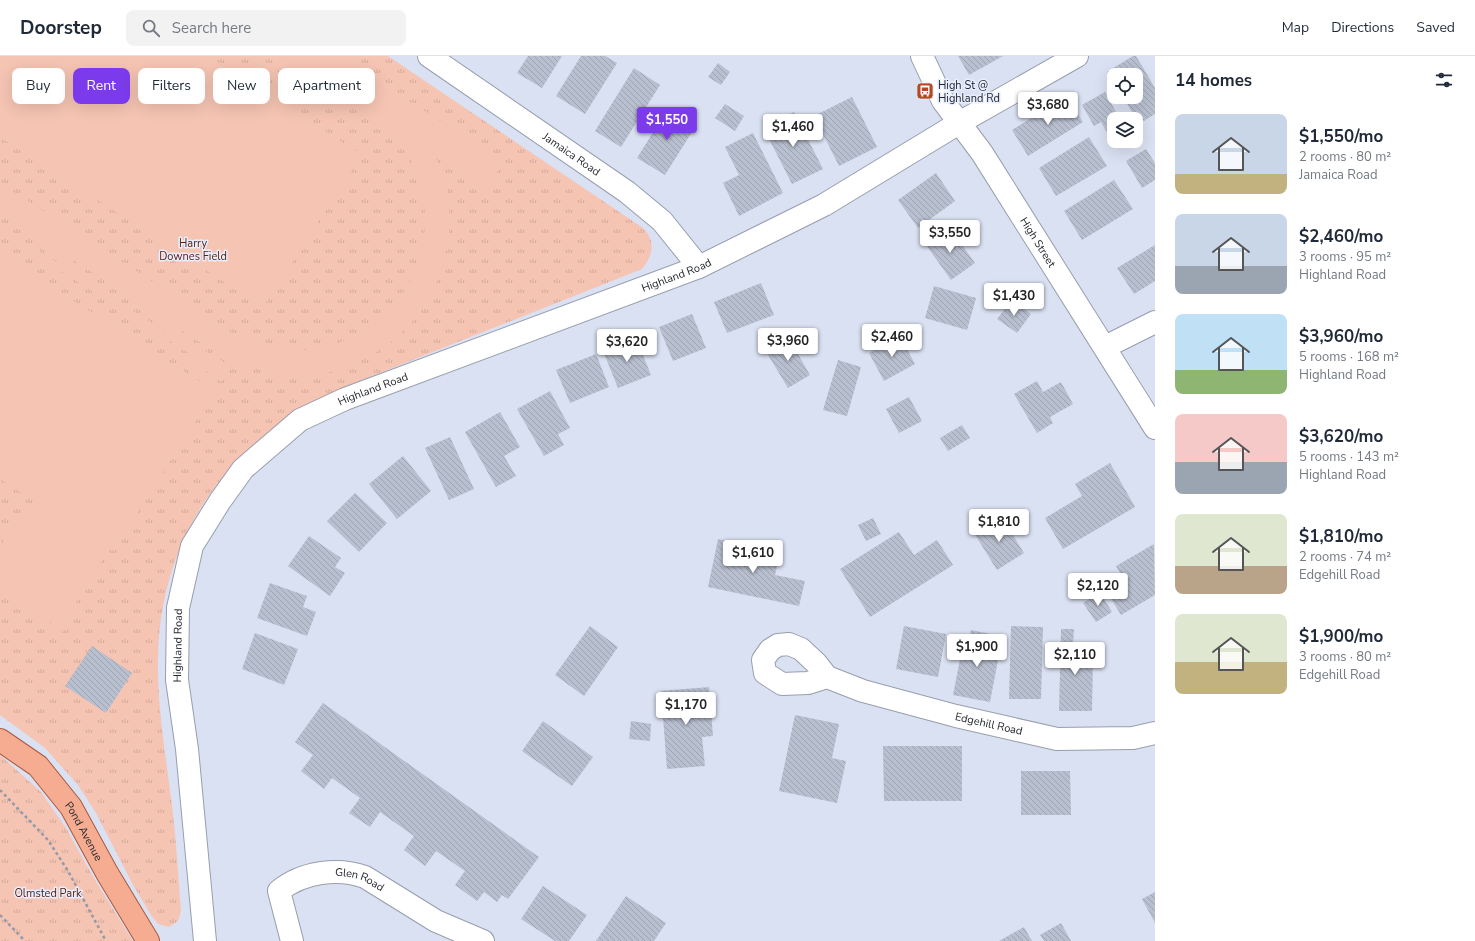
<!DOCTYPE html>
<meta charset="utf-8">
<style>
body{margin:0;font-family:"Nunito Sans",sans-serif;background:#f2f2f3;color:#1f2937;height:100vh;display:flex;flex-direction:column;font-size:15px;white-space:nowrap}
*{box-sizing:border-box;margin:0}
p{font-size:13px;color:#747a83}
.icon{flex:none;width:22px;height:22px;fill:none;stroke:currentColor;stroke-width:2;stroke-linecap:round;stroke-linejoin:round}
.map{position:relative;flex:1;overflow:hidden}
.drawer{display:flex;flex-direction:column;background:#fff;width:320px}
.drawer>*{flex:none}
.banner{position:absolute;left:12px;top:12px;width:380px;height:36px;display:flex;gap:8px}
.tools{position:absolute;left:1107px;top:12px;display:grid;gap:8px}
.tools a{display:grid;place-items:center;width:36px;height:36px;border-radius:8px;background:#fff;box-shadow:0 4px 16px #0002;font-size:20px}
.price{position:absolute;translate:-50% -34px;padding:0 9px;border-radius:4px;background:#fff;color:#222;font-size:13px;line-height:26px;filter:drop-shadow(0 1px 2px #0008)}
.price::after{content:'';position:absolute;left:50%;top:24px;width:12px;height:9px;margin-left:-6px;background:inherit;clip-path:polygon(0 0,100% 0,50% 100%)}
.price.current{background:#7c3aed;color:#fff}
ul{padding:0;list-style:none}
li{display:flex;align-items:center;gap:12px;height:100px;padding:0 20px}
li span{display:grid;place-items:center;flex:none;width:112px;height:80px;border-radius:8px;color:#555}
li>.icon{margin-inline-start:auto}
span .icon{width:48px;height:48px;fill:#fffc;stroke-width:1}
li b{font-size:17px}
h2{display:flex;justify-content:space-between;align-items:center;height:48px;padding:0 20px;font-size:17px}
.tag{padding:0 14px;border-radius:8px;background:#fff;box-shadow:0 4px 16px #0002;font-size:14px;line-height:36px}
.tag.current{background:#7c3aed;color:#fff}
header{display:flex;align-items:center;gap:24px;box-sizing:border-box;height:56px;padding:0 20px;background:#fff;border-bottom:1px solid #e0e1e3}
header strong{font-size:19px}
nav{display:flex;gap:22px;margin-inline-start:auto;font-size:14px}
.search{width:280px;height:36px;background:#f2f2f3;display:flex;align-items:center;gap:10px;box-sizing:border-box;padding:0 14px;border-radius:8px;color:#747a83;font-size:15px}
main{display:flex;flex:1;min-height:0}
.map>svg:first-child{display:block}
</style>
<header>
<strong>Doorstep</strong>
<div class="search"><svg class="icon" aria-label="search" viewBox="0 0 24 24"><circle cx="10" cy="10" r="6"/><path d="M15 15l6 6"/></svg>Search here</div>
<nav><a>Map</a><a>Directions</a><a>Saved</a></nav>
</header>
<main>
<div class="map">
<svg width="1155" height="885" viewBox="0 0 1155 885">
<defs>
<pattern id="park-tufts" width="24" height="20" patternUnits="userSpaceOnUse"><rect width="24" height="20" fill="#f5c4b3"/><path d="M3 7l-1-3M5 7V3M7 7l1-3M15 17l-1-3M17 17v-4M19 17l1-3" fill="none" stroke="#d2a89a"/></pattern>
<pattern id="building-back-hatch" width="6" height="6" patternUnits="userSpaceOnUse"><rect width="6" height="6" fill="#b8bfcf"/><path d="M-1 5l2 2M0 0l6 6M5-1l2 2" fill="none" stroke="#9ea4b2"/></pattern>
</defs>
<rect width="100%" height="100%" fill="#dae1f2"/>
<g fill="url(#park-tufts)">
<path d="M0,0H388L643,172C656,185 653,200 642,213L352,328C235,378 161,472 158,601C157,648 165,695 171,742C176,779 178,817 181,855L178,865L169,871L158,868L151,859L133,829L96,757L78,729L45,692L0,659Z"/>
<path d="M0,699L41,736L66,772L92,819L133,885H0Z"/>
</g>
<g fill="#f5c4b3">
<path d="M0,0H209L362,99L263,251L0,81Z"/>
<path d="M277,0H339L504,106L485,134L435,100C438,108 443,116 445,124C456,170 447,219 419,257C402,281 379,297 352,309C269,344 202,287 135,244C90,215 45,186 0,157V127L232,277C259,290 290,298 320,292C408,275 453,175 407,98C390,71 362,55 336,38C316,25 297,13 277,0Z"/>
<path d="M0,170L193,293L196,289L232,311L222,326L187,303L190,298L0,176Z"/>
<path d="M0,198L215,335L113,495L109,493L68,560L71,572L56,578L51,566L0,531C0,489 0,463 40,449L0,423Z"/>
</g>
<g fill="url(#building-back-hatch)">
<path d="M528,0H562L542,32L517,17Z"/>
<path d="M581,0H605L617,7L585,58L556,40Z"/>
<path d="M958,0H1003L969,19Z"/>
<path d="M1133,0H1136L1155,32V58L1139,68L1123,41H1136V19H1114V27L1107,16Z"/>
<path d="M718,7L730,16L721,29L708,21Z"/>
<path d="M634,12L660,29L621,91L595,75Z"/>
<path d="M1105,36L1120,63H1114V84L1112,85L1101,66L1094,70L1082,49Z"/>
<path d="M1067,40L1083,66L1028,100L1012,74Z"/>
<path d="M852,41L877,91L839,110L814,60Z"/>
<path d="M725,48L744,60L735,75L715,62Z"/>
<path d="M669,51L697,68L665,119L637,102Z"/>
<path d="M794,56L823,113L792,128L763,71Z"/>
<path d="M753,77L783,137L739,160L723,127L739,119L725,91Z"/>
<path d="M1089,81L1107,110L1056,140L1039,112Z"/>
<path d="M1146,93L1155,107V124L1142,132L1126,105Z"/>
<path d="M936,117L955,145L918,172L898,144Z"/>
<path d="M1114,124L1133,153L1082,184L1064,155Z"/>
<path d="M950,172L975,207L951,224L926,189Z"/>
<path d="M1155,189V225L1134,238L1117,212Z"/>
<path d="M761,227L774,259L727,277L714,246Z"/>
<path d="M934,230L976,242L967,274L925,262Z"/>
<path d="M1012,244L1031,258L1017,277L997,263Z"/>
<path d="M692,258L706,292L673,305L659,271Z"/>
<path d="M900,280L915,308L884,325L869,297Z"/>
<path d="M788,281L810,319L788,332L765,294Z"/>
<path d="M636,282L651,319L618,332L603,295Z"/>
<path d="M596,298L609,331L570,347L556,314Z"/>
<path d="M838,304L861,311L847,360L823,354Z"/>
<path d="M1037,325L1043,336L1061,326L1073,348L1050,361L1053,367L1037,377L1014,338Z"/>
<path d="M550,335L570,372L558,378L564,389L544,400L517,353Z"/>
<path d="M909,341L922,365L899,377L886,353Z"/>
<path d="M500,356L520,391L504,400L516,420L496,431L465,376Z"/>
<path d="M962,369L970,382L948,395L940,382Z"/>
<path d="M450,381L474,433L449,444L425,392Z"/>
<path d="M403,400L431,435L397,463L369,428Z"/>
<path d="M1110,407L1135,451L1063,493L1045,462L1082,440L1075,428Z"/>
<path d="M355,437L387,467L359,496L327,465Z"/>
<path d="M1001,460L1024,497L997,514L974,477Z"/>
<path d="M873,462L881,478L866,485L858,469Z"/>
<path d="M899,476L914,499L937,484L953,509L870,561L840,513Z"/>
<path d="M309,480L341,502L335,511L345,517L330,540L288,510Z"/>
<path d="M718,483L780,496L775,519L805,525L799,550L708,531Z"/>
<path d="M1154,488L1155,539L1121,559L1109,539L1127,529L1116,510Z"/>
<path d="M270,527L307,540L303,551L316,556L307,580L257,562Z"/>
<path d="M1100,536L1112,556L1096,566L1083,547Z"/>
<path d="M590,570L618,591L584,640L555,619Z"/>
<path d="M904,570L946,578L938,621L896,613Z"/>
<path d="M1011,570L1043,571L1041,643H1009Z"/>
<path d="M1061,573H1074L1073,588L1083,589V605H1093L1092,655H1059Z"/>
<path d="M971,574L995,579L992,598L999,599L990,646L953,639L962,593L967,594Z"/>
<path d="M255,577L298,593L284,629L242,613Z"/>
<path d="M92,590L132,617L106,657L65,630Z"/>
<path d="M709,631L713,680L702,681L705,710L667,713L661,635Z"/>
<path d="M323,647L539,801L508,843L502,839L497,846L484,836L477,845L455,829L465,815L436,795L425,810L404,794L414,780L380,756L370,771L349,757L360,742L332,722L324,733L301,715L313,699L295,686Z"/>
<path d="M795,659L839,668L832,702L846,705L837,747L779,735Z"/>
<path d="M543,665L593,701L572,730L522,695Z"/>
<path d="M631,665L651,668L650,685L629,683Z"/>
<path d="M883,690H962V745H884Z"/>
<path d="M1021,715H1070L1071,759H1021Z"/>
<path d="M543,830L587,859L569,885H555L521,863Z"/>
<path d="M1155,836V867L1142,843Z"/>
<path d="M626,840L666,867L654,885H596Z"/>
<path d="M1061,867L1071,885H1044L1040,879Z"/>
<path d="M1024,871L1032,885H999Z"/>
</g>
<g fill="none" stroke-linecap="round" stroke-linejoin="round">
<g stroke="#979ead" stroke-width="24">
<g id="minor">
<path id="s1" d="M429,0L627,136L662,165L699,211"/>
<path id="s2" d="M922,0L943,45L982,97L1155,372"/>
<path d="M1105,291L1155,266"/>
<path id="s3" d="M827,621L808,627L782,628L765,617L763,604L770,594L778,589L789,588L801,593L816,607L827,621L863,635L956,660L1057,683L1133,682L1155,677"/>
<path id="s4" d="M205,885L187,693L177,624L178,552L192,490L220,445L243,413L300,364L345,343L699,211L824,149L959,67L1077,0"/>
<path id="s5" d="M292,885L279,835C302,816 338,811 365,821L436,865L483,885"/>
</g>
</g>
<g stroke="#a9593d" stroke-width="24">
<g id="major">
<path id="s6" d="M0,684L38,710L71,751L107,817L148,885"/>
</g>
</g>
<g stroke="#9499a6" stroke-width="2.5" stroke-dasharray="3 3" stroke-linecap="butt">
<path d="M0,734L48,784L68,815L106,885"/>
<path d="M0,859L25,885"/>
</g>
<use href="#minor" stroke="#fff" stroke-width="22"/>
<use href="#major" stroke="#f6ac90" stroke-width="22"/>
</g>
<defs>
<g id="bus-square" transform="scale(0.9)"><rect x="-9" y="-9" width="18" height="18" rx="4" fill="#b24b23" stroke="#e7eeff"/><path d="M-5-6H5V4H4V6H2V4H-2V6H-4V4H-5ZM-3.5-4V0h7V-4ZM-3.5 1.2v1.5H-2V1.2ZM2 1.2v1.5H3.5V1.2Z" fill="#fff"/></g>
</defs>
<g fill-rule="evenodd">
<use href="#bus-square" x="925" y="35"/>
</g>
<g text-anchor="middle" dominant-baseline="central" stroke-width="3" stroke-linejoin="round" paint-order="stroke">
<g font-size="11" fill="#24272d" stroke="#e7eeff" text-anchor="start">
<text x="938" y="29">High St @<tspan x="938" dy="13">Highland Rd</tspan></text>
</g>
<g font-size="11" fill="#24272d" stroke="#e7eeff">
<text stroke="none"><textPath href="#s1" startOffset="173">Jamaica Road</textPath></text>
<text stroke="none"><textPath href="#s2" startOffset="220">High Street</textPath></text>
<text stroke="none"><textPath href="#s4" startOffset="969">Highland Road</textPath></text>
<text stroke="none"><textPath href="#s4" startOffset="645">Highland Road</textPath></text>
<text stroke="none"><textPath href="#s4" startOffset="297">Highland Road</textPath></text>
<text stroke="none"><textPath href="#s3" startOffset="332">Edgehill Road</textPath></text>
<text stroke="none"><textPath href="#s6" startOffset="126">Pond Avenue</textPath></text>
<text stroke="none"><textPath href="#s5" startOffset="138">Glen Road</textPath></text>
</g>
<g font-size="11" fill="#58220e" stroke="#e7eeff">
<text x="193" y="187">Harry<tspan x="193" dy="13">Downes Field</tspan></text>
<text x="48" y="837">Olmsted Park</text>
</g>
</g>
</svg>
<div class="tools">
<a><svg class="icon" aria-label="locate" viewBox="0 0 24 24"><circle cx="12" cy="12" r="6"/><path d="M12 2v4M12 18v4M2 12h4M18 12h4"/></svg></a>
<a><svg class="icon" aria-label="layers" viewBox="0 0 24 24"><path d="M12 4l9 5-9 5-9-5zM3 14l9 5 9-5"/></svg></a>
</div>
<b class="price" style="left:1048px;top:70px">$3,680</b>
<b class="price current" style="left:667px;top:85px">$1,550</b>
<b class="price" style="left:793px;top:92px">$1,460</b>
<b class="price" style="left:950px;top:198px">$3,550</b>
<b class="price" style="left:1014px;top:261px">$1,430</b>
<b class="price" style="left:892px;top:302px">$2,460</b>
<b class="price" style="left:788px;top:306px">$3,960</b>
<b class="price" style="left:627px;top:307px">$3,620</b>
<b class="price" style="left:999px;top:487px">$1,810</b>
<b class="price" style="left:753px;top:518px">$1,610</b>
<b class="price" style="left:1098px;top:551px">$2,120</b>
<b class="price" style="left:977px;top:612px">$1,900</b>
<b class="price" style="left:1075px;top:620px">$2,110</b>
<b class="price" style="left:686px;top:670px">$1,170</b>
<div class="banner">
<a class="tag">Buy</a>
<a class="tag current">Rent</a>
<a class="tag">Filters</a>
<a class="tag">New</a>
<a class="tag">Apartment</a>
</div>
</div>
<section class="drawer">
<h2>14 homes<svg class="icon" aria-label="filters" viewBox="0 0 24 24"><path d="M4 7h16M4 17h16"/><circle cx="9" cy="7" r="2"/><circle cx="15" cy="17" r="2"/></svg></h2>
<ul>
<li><span style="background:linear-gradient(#c9d6e8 75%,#c2b280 0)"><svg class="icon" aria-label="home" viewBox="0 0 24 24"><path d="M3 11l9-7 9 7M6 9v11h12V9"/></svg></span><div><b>$1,550/mo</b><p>2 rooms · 80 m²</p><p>Jamaica Road</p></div></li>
<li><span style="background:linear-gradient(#c9d6e8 65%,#9aa5b1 0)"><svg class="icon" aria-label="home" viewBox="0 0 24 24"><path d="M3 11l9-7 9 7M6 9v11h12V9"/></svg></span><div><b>$2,460/mo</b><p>3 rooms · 95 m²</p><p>Highland Road</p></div></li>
<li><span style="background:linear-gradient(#bfe0f5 70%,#8fb573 0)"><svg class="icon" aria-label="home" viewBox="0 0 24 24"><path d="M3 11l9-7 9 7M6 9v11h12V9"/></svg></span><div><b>$3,960/mo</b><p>5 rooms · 168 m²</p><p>Highland Road</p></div></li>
<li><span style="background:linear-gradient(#f6c9c9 60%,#9aa5b1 0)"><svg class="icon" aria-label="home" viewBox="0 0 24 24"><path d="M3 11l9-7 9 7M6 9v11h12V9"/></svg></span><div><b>$3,620/mo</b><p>5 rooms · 143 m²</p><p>Highland Road</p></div></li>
<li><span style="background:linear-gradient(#dfe7d0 65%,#b9a48a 0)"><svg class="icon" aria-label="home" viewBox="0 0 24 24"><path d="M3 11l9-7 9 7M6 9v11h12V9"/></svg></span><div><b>$1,810/mo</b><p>2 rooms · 74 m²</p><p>Edgehill Road</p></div></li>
<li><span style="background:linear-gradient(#dfe7d0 60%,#c2b280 0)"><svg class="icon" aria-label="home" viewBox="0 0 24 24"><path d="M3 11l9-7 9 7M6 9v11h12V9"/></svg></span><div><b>$1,900/mo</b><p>3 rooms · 80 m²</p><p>Edgehill Road</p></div></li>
</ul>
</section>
</main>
